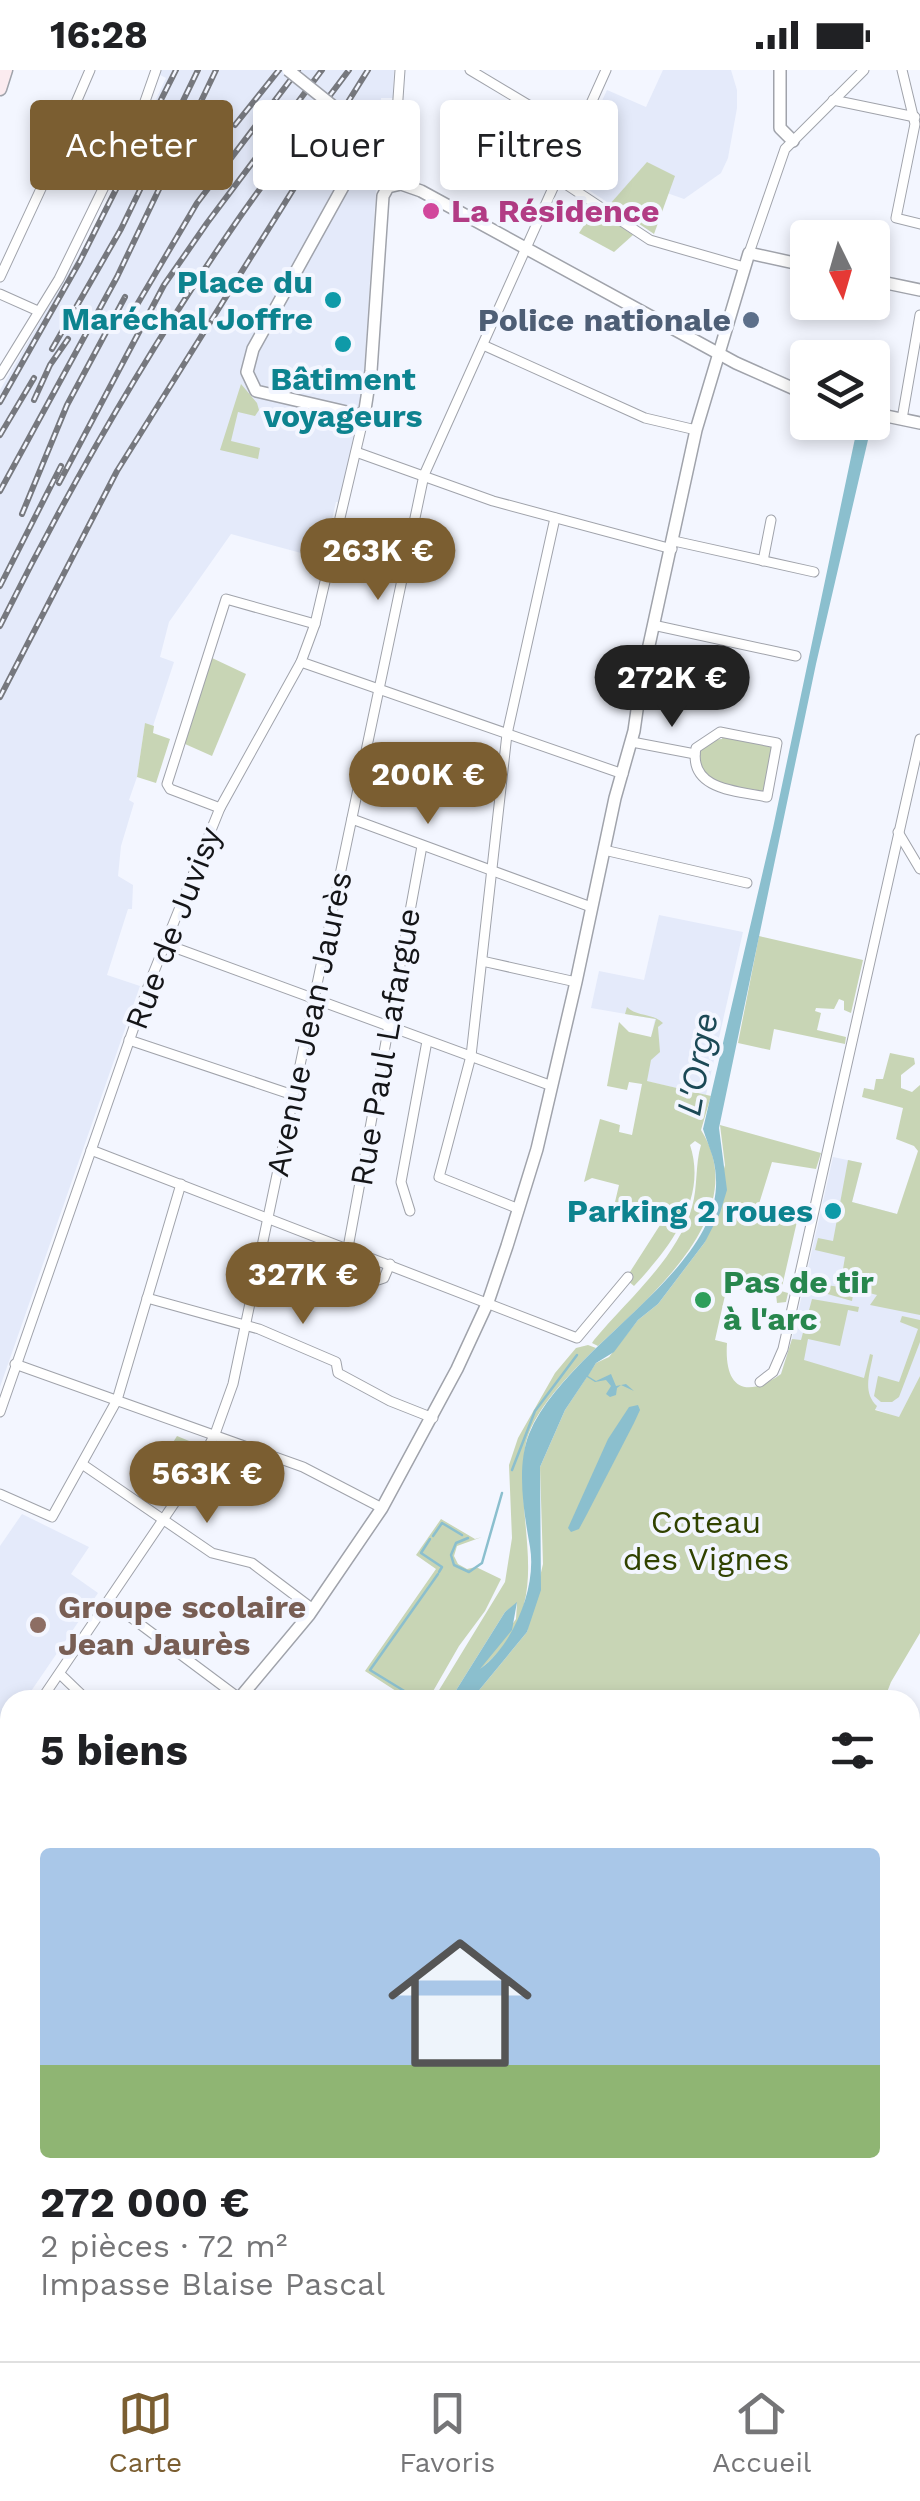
<!DOCTYPE html>
<html lang="fr">
<meta charset="utf-8">
<style>
body{margin:0;font-family:"Work Sans",sans-serif;background:#f2f2f2;color:#202124;height:100vh;display:flex;flex-direction:column;font-size:38px;white-space:nowrap}
*{box-sizing:border-box;margin:0}
p{font-size:32px;color:#757577}
.icon{flex:none;width:55px;height:55px;fill:none;stroke:currentColor;stroke-width:2;stroke-linecap:round;stroke-linejoin:round}
.map{position:relative;flex:1;overflow:hidden}
.details{position:absolute;left:0px;top:1620px;width:920px;height:672px;display:flex;flex-direction:column;background:#fff;border-radius:30px 30px 0 0;box-shadow:0 5px 15px #0003}
.details>*{flex:none}
.banner{position:absolute;left:30px;top:30px;width:860px;height:90px;display:flex;gap:20px}
.needle{width:65px;rotate:175deg}
.fabs{position:absolute;left:790px;top:150px;display:grid;gap:20px}
.fabs a{display:grid;place-items:center;width:100px;height:100px;border-radius:10px;background:#fff;box-shadow:0 5px 15px #0003;font-size:50px}
.price{position:absolute;translate:-50% -85px;padding:0 22px;border-radius:35px;background:#7b5e31;color:#fff;font-size:32px;line-height:65px;filter:drop-shadow(0 2px 5px #0008)}
.price::after{content:'';position:absolute;left:50%;top:60px;width:30px;height:22px;margin-left:-15px;background:inherit;clip-path:polygon(0 0,100% 0,50% 100%)}
.price.on{background:#222;color:#fff}
ul{padding:0;list-style:none}
li{display:grid;align-content:center;gap:20px;height:530px;padding:0 40px}
li+li{border-top:2px solid #e0e0e0}
li span{display:grid;place-items:center;height:310px;border-radius:10px;color:#555}
li>.icon{margin-inline-start:auto}
span .icon{width:180px;height:180px;fill:#fffc;stroke-width:1}
li b{font-size:42px}
h2{display:flex;justify-content:space-between;align-items:center;height:120px;padding:0 40px;font-size:42px}
.chip{padding:0 35px;border-radius:10px;background:#fff;box-shadow:0 5px 15px #0003;font-size:35px;line-height:90px}
.chip.on{background:#7b5e31;color:#fff}
.status{display:flex;justify-content:space-between;align-items:center;height:70px;padding:0 50px;background:#fff;direction:ltr}
.status svg{height:28px;fill:currentColor}
.dock{display:flex;justify-content:space-around;align-items:center;height:140px;border-top:2px solid #e0e0e0;background:#fff;font-size:28px;color:#757577}
.dock a{display:grid;justify-items:center;gap:5px}
.dock .on{color:#7b5e31}
.map>svg:first-child{display:block}
</style>
<div class="status"><b>16:28</b><svg viewBox="0 0 49 12"><path d="M0 12V9h3v3zM5 12V6h3v6zM10 12V3h3v9zM15 12V0h3v12zM26 1h20v11H26zM47 4h2v5h-2z"/></svg></div>
<div class="map">
<svg width="920" height="2291" viewBox="0 0 920 2291">
<rect width="100%" height="100%" fill="#f3f6ff"/>
<g fill="#e4eafa">
<path d="M159,0H394L393,28H381L379,72L394,74L391,102L385,115L376,120L362,331L340,432H336L323,489L231,464L169,552L160,587L174,592L153,656L145,654L137,707L129,730L134,733L121,776L118,806L133,815L132,839H128L107,905L140,916L0,1317V320L87,171L128,89L126,84L128,80H132L166,8L158,4Z"/>
<path d="M663,0H731L737,20V38L728,88L721,103L684,129L667,123L648,92L610,134L572,109L569,102L607,20L646,37Z"/>
<path d="M659,845L743,862L706,1025L642,1010L655,949L591,938L599,901L644,910Z"/>
<path d="M833,1087L862,1093L852,1132L920,1150V1306L899,1348L781,1304L792,1269Z"/>
<path d="M22,1444L89,1477L71,1504L98,1523L25,1630H10V1648L6,1649L0,1646V1476Z"/>
</g>
<g fill="#c8d5b5">
<path d="M647,92L675,106L654,164L610,134Z"/>
<path d="M595,139L633,165L614,182L579,163Z"/>
<path d="M241,314L257,333L259,340L255,346L238,342L231,371L260,378L258,389L220,380Z"/>
<path d="M212,588L246,604L212,686L185,674Z"/>
<path d="M145,653L154,656L153,663L170,669L156,713L137,707Z"/>
<path d="M723,665L773,677L763,721L714,714L698,693C700,677 706,670 722,669Z"/>
<path d="M759,866L863,890L851,943L844,940V931L839,929L834,939L816,938L815,941L821,943L817,960L846,967L845,974L774,959L770,980L738,973Z"/>
<path d="M627,937C637,947 653,943 663,953L658,957L660,982L651,990L647,1011L711,1026L701,1060C753,1142 652,1225 598,1276L592,1273L594,1270C628,1229 676,1190 692,1137C698,1117 695,1094 701,1075L695,1071L690,1075C708,1129 669,1179 634,1216L628,1211V1205L662,1152L615,1132L619,1115L592,1108L584,1112L600,1049L620,1055L619,1062L632,1065L642,1014L629,1012L627,1020L607,1016L619,952L629,962L651,967L656,949L625,944Z"/>
<path d="M890,983L914,988L915,994L901,1005V1018L912,1022L920,1015V1245L870,1235L877,1225L854,1219L852,1231L817,1221L819,1214L840,1217L845,1187L815,1180L818,1168L833,1171L848,1090L862,1093L852,1132L897,1144L918,1081L914,1076L896,1069L903,1038L862,1027L864,1018L874,1020L876,1009H883Z"/>
<path d="M720,1055L821,1083L816,1099L772,1092L758,1137L798,1147L781,1221L788,1223L786,1232L777,1233L776,1224L738,1219L739,1214L728,1212L715,1270L727,1273C724,1317 744,1330 781,1304L792,1269L801,1270L812,1229L859,1237L858,1242L848,1240L840,1276L808,1269L804,1290L864,1308L870,1284L873,1285C870,1303 862,1322 877,1336L875,1340L899,1347L920,1306V1563L891,1612L884,1630H471L527,1562L543,1494L540,1397L565,1340L596,1293L609,1287L638,1250L658,1234L705,1172L725,1095Z"/>
<path d="M902,1246L920,1250V1272L899,1327L892,1332H881L874,1326L878,1306L899,1312L918,1259L900,1252Z"/>
<path d="M588,1275L596,1278C571,1303 530,1342 525,1378C513,1463 561,1535 478,1601L516,1549L517,1533L505,1542L450,1630H433L505,1512L512,1468L509,1395L518,1368L555,1303L576,1278Z"/>
<path d="M177,1366L199,1375L163,1436L142,1422Z"/>
<path d="M441,1449L475,1469L482,1467L457,1476L454,1486L458,1494L467,1499L476,1497L501,1509L485,1541L459,1576L428,1630H410L365,1601L436,1499L416,1485Z"/>
</g>
<g fill="#8bbfce">
<path d="M858,354L871,357L816,594L719,1058L727,1120L720,1143L705,1172L658,1234L638,1250L614,1282L596,1293L588,1306L596,1311L611,1304L616,1316L626,1314L634,1321L621,1315L617,1318L616,1325L610,1327L606,1324L611,1316L606,1310L595,1312L587,1307L565,1340L540,1397L541,1520L527,1562L471,1630H450L505,1542L517,1532L512,1560L480,1599C513,1575 537,1518 530,1477C524,1443 516,1397 529,1364C564,1279 712,1206 716,1117C717,1091 710,1081 703,1059L773,758Z"/>
<path d="M638,1335L640,1340L634,1353L586,1446L579,1459L571,1462L568,1458L608,1369L629,1337Z"/>
</g>
<g fill="none" stroke-linecap="round" stroke-linejoin="round">
<g stroke="#8bbfce" stroke-width="2.5">
<path d="M512,1400L535,1341L577,1285"/>
<path d="M433,1466L442,1453L462,1465"/>
<path d="M468,1468L456,1473L451,1485L454,1495L469,1502L482,1493L502,1423"/>
<path d="M430,1469L421,1483L442,1497L439,1502"/>
<path d="M419,1630L370,1600L438,1504"/>
</g>
<g stroke="#a0a3ab" stroke-width="11">
<g id="minor">
<path d="M470,0L577,64"/>
<path d="M902,0L915,54L896,148L920,154"/>
<path d="M833,30L915,47"/>
<path d="M558,109L650,170L744,197"/>
<path d="M396,114L393,100L400,0"/>
<path d="M749,183L785,79L864,0"/>
<path d="M0,207L58,82L59,72L90,0"/>
<path d="M0,224L38,241"/>
<path d="M483,275L645,348L696,360"/>
<path d="M0,305L59,209L143,37L156,0"/>
<path d="M902,349L920,245"/>
<path d="M356,382L493,431L672,479"/>
<path d="M674,471L814,502"/>
<path d="M763,491L771,450"/>
<path d="M653,555L796,586"/>
<path d="M301,592L623,704"/>
<path d="M720,662L777,673L767,727C737,721 688,720 696,678Z"/>
<path d="M632,672L695,684"/>
<path d="M220,738L170,719L167,714L226,529L315,554"/>
<path d="M352,749L591,837"/>
<path d="M898,762L920,799"/>
<path d="M604,780L747,813"/>
<path d="M165,874L552,1016"/>
<path d="M482,891L576,912"/>
<path d="M129,970L293,1025"/>
<path d="M91,1080L577,1268L628,1207"/>
<path d="M519,1139L439,1107L471,986L507,664L555,448"/>
<path d="M410,1141L401,1112L427,971"/>
<path d="M390,1194L384,1208L378,1210L347,1198L345,1194L422,776"/>
<path d="M147,1228L259,1259L336,1292L338,1303L390,1331L433,1348"/>
<path d="M15,1294L303,1397L382,1438"/>
<path d="M760,1312L773,1302L783,1279L920,669"/>
<path d="M0,1342L149,914L220,738L301,592L315,554L364,346"/>
<path d="M82,1394L212,1483L252,1493L313,1539"/>
<path d="M0,1424L52,1447L117,1330L181,1114"/>
<path d="M109,1531L239,1628"/>
<path d="M60,1604L87,1630"/>
<path d="M41,1630L194,1404L215,1364L233,1314L424,405L606,0"/>
<path d="M0,1692L10,1677"/>
<path d="M0,1706L10,1717"/>
<path d="M910,1803L920,1807"/>
<path d="M910,1901L917,1904L910,1919"/>
<path d="M910,1944L920,1949"/>
<path d="M910,2014L920,2019"/>
<path d="M910,2129L920,2134"/>
<path d="M910,2238L920,2243"/>
<path d="M910,2263L920,2256"/>
<path d="M0,2270L10,2265"/>
<path d="M882,2284L902,2287L920,2285"/>
<path d="M247,2291V2282"/>
</g>
</g>
<g stroke="#a0a3ab" stroke-width="14">
<g id="tertiary">
<path d="M780,0V58L793,71"/>
<path d="M359,57L365,66V77L253,279L247,302L256,321L364,346L371,301L383,126L388,117L401,114L421,121L736,293L808,325"/>
<path d="M872,210L920,220"/>
<path d="M872,343L920,353"/>
<path d="M238,1630L309,1545L382,1438L457,1299L488,1232L507,1176L537,1079L576,912L615,728L634,661L641,612L696,360L749,183L808,196"/>
<path d="M0,1883L10,1872"/>
</g>
</g>
<g stroke="#a0a3ab" stroke-width="15">
<g id="secondary">
<path d="M0,19L6,0"/>
<path d="M910,1757L920,1742"/>
<path d="M554,2291L569,2282"/>
</g>
</g>
<use href="#minor" stroke="#fff" stroke-width="9"/>
<use href="#tertiary" stroke="#fff" stroke-width="11"/>
<use href="#secondary" stroke="#fbebef" stroke-width="12"/>
<g stroke="#76787e" stroke-width="6">
<g id="rail">
<path d="M235,55L279,0"/>
<path d="M125,255L197,133L298,0"/>
<path d="M52,279L121,159L198,0"/>
<path d="M34,330L50,295L68,269"/>
<path d="M0,332L80,191L176,0"/>
<path d="M0,365L34,308"/>
<path d="M59,413L164,215L207,153L322,0"/>
<path d="M0,421L117,207L216,0"/>
<path d="M22,444L67,335L125,227"/>
<path d="M0,516L61,396"/>
<path d="M0,556C69,417 147,282 235,154C271,102 311,51 349,0"/>
<path d="M0,627L117,401L368,0"/>
</g>
</g>
<use href="#rail" stroke="#f3f6ff" stroke-width="2.5" stroke-dasharray="8" stroke-linecap="butt"/>
<g stroke="#a0a3ab" stroke-width="14" stroke-linecap="butt">
<path id="tertiary-bridge" d="M288,0L359,57"/>
</g>
<use href="#tertiary-bridge" stroke="#fff" stroke-width="11"/>
</g>
<circle fill="#d1479c" stroke="#f3f6ff" stroke-width="4" cx="431" cy="141" r="10"/>
<g fill="#0f9aa8" stroke="#f3f6ff" stroke-width="4">
<circle cx="333" cy="230" r="10"/>
<circle cx="343" cy="274" r="10"/>
<circle cx="833" cy="1141" r="10"/>
</g>
<circle fill="#5c6f8a" stroke="#f3f6ff" stroke-width="4" cx="751" cy="250" r="10"/>
<circle fill="#2e9e5b" stroke="#f3f6ff" stroke-width="4" cx="703" cy="1230" r="10"/>
<circle fill="#8d6e63" stroke="#f3f6ff" stroke-width="4" cx="38" cy="1555" r="10"/>
<g text-anchor="middle" dominant-baseline="central" stroke-width="8" stroke-linejoin="round" paint-order="stroke">
<g font-size="32" font-weight="bold" fill="#b23c85" stroke="#f3f6ff" text-anchor="start">
<text x="451" y="141">La Résidence</text>
</g>
<g font-size="32" font-weight="bold" fill="#0d838f" stroke="#f3f6ff" text-anchor="end">
<text x="313" y="212">Place du<tspan x="313" dy="37">Maréchal Joffre</tspan></text>
<text x="343" y="309" text-anchor="middle">Bâtiment<tspan x="343" dy="37">voyageurs</tspan></text>
<text x="813" y="1141">Parking 2 roues</text>
</g>
<g font-size="32" font-weight="bold" fill="#4e5e75" stroke="#f3f6ff" text-anchor="end">
<text x="731" y="250">Police nationale</text>
</g>
<g font-size="32" fill="#141518" stroke="#f3f6ff">
<text transform="translate(173 858) rotate(-69)">Rue de Juvisy</text>
<text transform="translate(309 954) rotate(-78)">Avenue Jean Jaurès</text>
<text transform="translate(385 977) rotate(-80)">Rue Paul Lafargue</text>
</g>
<g font-size="32" font-weight="bold" fill="#27864d" stroke="#f3f6ff" text-anchor="start">
<text x="723" y="1212">Pas de tir<tspan x="723" dy="37">à l'arc</tspan></text>
</g>
<g font-size="32" fill="#304200" stroke="#f3f6ff">
<text x="706" y="1452">Coteau<tspan x="706" dy="37">des Vignes</tspan></text>
</g>
<g font-size="32" font-weight="bold" fill="#785e54" stroke="#f3f6ff" text-anchor="start">
<text x="58" y="1537">Groupe scolaire<tspan x="58" dy="37">Jean Jaurès</tspan></text>
</g>
<g font-size="35" font-style="italic" fill="#1b4955" stroke="#f3f6ff">
<text transform="translate(697 994) rotate(-80)">L'Orge</text>
</g>
</g>
</svg>
<div class="fabs">
<a><svg class="needle" viewBox="-14 -14 28 28"><path d="M0-13l5 13h-10z" fill="#e53935"/><path d="M0 13l5-13h-10z" fill="#757577"/></svg></a>
<a><svg class="icon" aria-label="layers" viewBox="0 0 24 24"><path d="M12 4l9 5-9 5-9-5zM3 14l9 5 9-5"/></svg></a>
</div>
<b class="price" style="left:378px;top:533px">263K €</b>
<b class="price on" style="left:672px;top:660px">272K €</b>
<b class="price" style="left:428px;top:757px">200K €</b>
<b class="price" style="left:303px;top:1257px">327K €</b>
<b class="price" style="left:207px;top:1456px">563K €</b>
<div class="banner">
<a class="chip on">Acheter</a>
<a class="chip">Louer</a>
<a class="chip">Filtres</a>
</div>
<section class="details">
<h2>5 biens<svg class="icon" aria-label="filters" viewBox="0 0 24 24"><path d="M4 7h16M4 17h16"/><circle cx="9" cy="7" r="2"/><circle cx="15" cy="17" r="2"/></svg></h2>
<ul>
<li><span style="background:linear-gradient(#a9c7e8 70%,#8fb573 0)"><svg class="icon" aria-label="home" viewBox="0 0 24 24"><path d="M3 11l9-7 9 7M6 9v11h12V9"/></svg></span><div><b>272 000 €</b><p>2 pièces · 72 m²</p><p>Impasse Blaise Pascal</p></div></li>
</ul>
</section>
</div>
<nav class="dock">
<a class="on"><svg class="icon" aria-label="map" viewBox="0 0 24 24"><path d="M3 6l6-2 6 2 6-2v14l-6 2-6-2-6 2zM9 4v14M15 6v14"/></svg>Carte</a>
<a><svg class="icon" aria-label="saved" viewBox="0 0 24 24"><path d="M7 4h10v16l-5-4-5 4z"/></svg>Favoris</a>
<a><svg class="icon" aria-label="home" viewBox="0 0 24 24"><path d="M3 11l9-7 9 7M6 9v11h12V9"/></svg>Accueil</a>
</nav>
